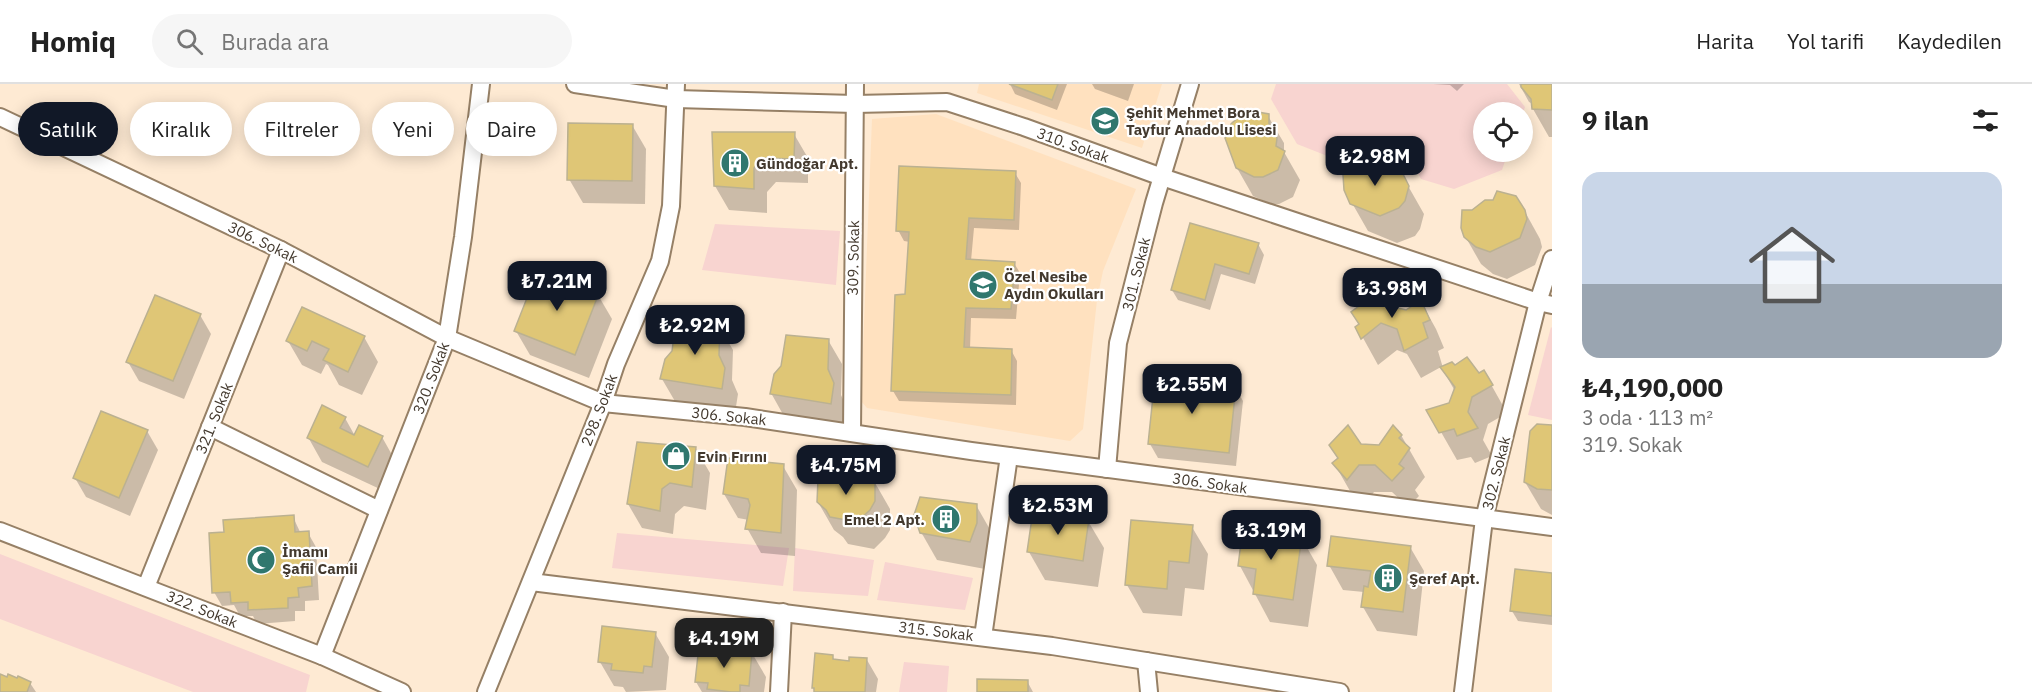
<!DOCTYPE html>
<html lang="tr">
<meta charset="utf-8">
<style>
body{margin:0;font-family:"IBM Plex Sans",sans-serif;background:#f6f6f6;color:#222;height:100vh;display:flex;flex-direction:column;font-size:22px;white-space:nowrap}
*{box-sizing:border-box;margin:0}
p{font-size:20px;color:#767676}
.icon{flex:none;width:33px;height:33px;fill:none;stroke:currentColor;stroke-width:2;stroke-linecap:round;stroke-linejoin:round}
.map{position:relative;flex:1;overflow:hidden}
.drawer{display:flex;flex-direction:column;background:#fff;width:480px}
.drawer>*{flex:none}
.top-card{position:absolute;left:18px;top:18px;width:570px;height:54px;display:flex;gap:12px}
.fabs{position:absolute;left:1473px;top:18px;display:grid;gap:12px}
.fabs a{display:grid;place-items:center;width:60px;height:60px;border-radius:50%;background:#fff;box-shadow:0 3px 15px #0003;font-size:30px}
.price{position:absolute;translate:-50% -51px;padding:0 14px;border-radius:12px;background:#111827;color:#fff;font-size:20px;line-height:39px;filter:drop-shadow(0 2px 3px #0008)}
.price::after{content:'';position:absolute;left:50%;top:36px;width:18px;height:14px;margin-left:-9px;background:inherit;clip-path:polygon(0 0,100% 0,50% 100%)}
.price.selected{background:#222;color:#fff}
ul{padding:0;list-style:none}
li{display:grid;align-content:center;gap:12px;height:318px;padding:0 30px}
li span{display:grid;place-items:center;height:186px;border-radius:18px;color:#555}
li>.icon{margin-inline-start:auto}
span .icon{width:108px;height:108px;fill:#fffc;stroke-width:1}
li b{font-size:26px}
h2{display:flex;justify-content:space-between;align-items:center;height:72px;padding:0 30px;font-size:26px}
.tag{padding:0 21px;border-radius:27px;background:#fff;box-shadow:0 3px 15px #0003;font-size:21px;line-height:54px}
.tag.selected{background:#111827;color:#fff}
header{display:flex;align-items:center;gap:36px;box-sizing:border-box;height:84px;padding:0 30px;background:#fff;border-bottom:2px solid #e0e0e0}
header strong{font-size:28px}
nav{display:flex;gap:33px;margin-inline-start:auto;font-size:21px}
.search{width:420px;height:54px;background:#f6f6f6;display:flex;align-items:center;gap:15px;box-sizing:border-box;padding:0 21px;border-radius:33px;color:#767676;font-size:22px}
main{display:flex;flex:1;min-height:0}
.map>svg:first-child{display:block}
</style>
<header>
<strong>Homiq</strong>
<div class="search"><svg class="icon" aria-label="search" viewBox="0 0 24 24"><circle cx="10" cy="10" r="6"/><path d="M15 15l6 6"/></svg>Burada ara</div>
<nav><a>Harita</a><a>Yol tarifi</a><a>Kaydedilen</a></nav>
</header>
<main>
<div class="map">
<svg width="1552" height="608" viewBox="0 0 1552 608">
<rect width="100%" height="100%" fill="#feead3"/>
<g fill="#ffe1bf">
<path d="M979,0H1162L1142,64L977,9Z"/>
<path d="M936,30L1136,105L1103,187L1097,216L1083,345L1070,357L867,324L861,317L872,35Z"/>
</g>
<g fill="#f8d4d0">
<path d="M1276,0H1507L1525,23L1523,29L1484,28V68H1508L1502,86L1454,105L1421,95L1408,70L1359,56L1330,73L1297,60L1271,15Z"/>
<path d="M715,140L840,147L836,201L702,186Z"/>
<path d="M1551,243L1552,244V336L1528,331Z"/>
<path d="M617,449L789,464L783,502L612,484Z"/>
<path d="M795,464L874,476L868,512L793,507Z"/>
<path d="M0,470L310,591L306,608H193L0,535Z"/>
<path d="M885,478L973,494L965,526L877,516Z"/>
<path d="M904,578L949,582L947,608H899Z"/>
</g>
<g fill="#0003">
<path d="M1010,0H1067L1057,26L1015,10Z"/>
<path d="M1092,0H1134L1128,17L1095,5Z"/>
<path d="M1433,0H1464L1457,7L1450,1Z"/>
<path d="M1519,0H1552V53H1549L1533,25V20L1529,18Z"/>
<path d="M1268,32L1284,59V68L1300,96L1293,113L1279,120H1271L1253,112L1237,84Z"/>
<path d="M632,41L646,65L645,120L583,119L569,95Z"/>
<path d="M794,50L808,74V99L776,98L767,108V129L729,126L715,102Z"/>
<path d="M1368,80L1390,89L1399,86L1424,130L1420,145L1415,152L1397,159L1368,147L1352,119Z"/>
<path d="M1015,89L1021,99L1019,146L974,144L971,177L1014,179L1020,189L1016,235L971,234L970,265L1011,266L1017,277L1016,321L899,317L893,307L906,212L910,158L904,157L898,146Z"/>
<path d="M1524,126L1540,155L1542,163L1535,181L1507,195L1493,190L1481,180L1465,152Z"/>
<path d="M1191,141L1258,160L1264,171L1255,200L1221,190L1210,226L1178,216L1172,206Z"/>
<path d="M598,211L612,235L589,294L530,271L516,247Z"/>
<path d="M1421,218L1436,245L1444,264L1438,267L1443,284L1478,291L1484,288L1507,329L1488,340L1483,356L1492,372L1475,379L1471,373L1457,376L1429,327L1450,321L1455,307L1441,283L1421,294L1407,270L1397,266L1378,281L1357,243L1389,223L1406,228Z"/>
<path d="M200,231L211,250L184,315L139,297L128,278Z"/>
<path d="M719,242L733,266L732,296L738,310L735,329L676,319L662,295Z"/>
<path d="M364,253L378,278L362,311L339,301L328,281L326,280L321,290L302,281L288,257Z"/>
<path d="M828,256L842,280L841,311L847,324L844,343L785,334L771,309Z"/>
<path d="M1235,303L1243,317L1236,382L1158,374L1150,360Z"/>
<path d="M345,334L355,352L382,353L396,378L382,406L322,378L308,353Z"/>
<path d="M1552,343V431L1541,425L1525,398Z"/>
<path d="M147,347L158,366L130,432L86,413L75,394Z"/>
<path d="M1401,351L1425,393L1415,406L1419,412L1408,423L1392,408H1374L1363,422L1350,407L1334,379L1360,362L1379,363Z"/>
<path d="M696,365L710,389L706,426L684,422L675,430L673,450L642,444L628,420Z"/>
<path d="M783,382L797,406L795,472L761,469L747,444L749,436L738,434L724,410Z"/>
<path d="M874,397L890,425V446L885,454L874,465L848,460L843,453L834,446L818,418Z"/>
<path d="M976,421L992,449L985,485L937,476L921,448Z"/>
<path d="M293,433L301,450L308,449L316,463L319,516L305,517V527H295V537L257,540L253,532H240L234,521L222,522L214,508L225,449Z"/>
<path d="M1088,437L1104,464L1098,503L1045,496L1029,468Z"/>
<path d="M1192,443L1208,470L1204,506L1185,504L1182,532L1143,529L1127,501Z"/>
<path d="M1301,453L1317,481L1308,543L1270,538L1240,482Z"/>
<path d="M1410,463L1424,487L1417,552L1377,547L1363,523L1364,508L1343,506L1329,481Z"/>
<path d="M1552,491V541L1518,537L1512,527Z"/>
<path d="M655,549L669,573L666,606L626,608L623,603L614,602L600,578Z"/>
<path d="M752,569L766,593L764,608H702L696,598Z"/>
<path d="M832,572L835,577L850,578L867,576L878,595L876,608H815L813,604Z"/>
<path d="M0,592L30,599L36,608H0Z"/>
<path d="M1027,597L1033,608H979Z"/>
</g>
<g fill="#dfc676" stroke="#bbb191" stroke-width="1.5">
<path d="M1009,0H1058L1052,16Z"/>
<path d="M1521,0H1552V26L1532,25L1531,15L1521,3Z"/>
<path d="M1252,27L1269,30V40L1277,54L1276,62L1285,67L1278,86L1263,93H1254L1236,84L1225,54L1231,40L1243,29Z"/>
<path d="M568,39L633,40L632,97L567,96Z"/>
<path d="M712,48H795L794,75L762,74L754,84V105L714,102Z"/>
<path d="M1361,72L1369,79L1384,81L1390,87L1400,84L1409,102L1405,117L1399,124L1380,132L1350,120L1344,106L1343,91L1347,83Z"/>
<path d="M899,82L1016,87L1014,136L969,134L966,175L1015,178L1011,225L966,224L964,263L1012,265L1011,311L891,307L895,211L905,210L909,148L896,147Z"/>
<path d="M1497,107L1516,112L1525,126L1527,135L1520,154L1490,168L1476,163L1464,153L1461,144L1462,126H1472L1485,116H1493Z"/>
<path d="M1190,139L1259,159L1249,190L1215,180L1205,216L1171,206Z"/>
<path d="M538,186L599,209L575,271L514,247Z"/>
<path d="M1378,202L1390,222L1406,226L1421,216L1430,236L1423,239L1428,254L1404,267L1397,245L1381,239L1361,255L1355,243L1359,240L1351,228L1367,216L1363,211Z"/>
<path d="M155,211L201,230L173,297L126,278Z"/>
<path d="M302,223L365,252L348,288L323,276L329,265L312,257L307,267L286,257Z"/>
<path d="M676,236L720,240L719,271L725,284L722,305L660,295L665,275L672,267Z"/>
<path d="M786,251L829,255L828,285L834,299L831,320L770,310L774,290L781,282Z"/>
<path d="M1467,273L1479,289L1484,286L1493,301L1472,313L1468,328L1478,344L1457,352L1454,345L1439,349L1426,326L1449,319L1455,303L1440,283L1452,278L1455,281Z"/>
<path d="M1155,293L1236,302L1229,369L1148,360Z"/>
<path d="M322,321L346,333L340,344L354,351L359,341L383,352L368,383L307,354Z"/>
<path d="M101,327L148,346L119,414L73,394Z"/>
<path d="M1537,340L1552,341V406L1537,405L1524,398L1530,347Z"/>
<path d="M1348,341L1361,360L1379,361L1393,341L1402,351L1399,354L1410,364L1399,380L1404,384L1392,397L1375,381H1359L1347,396L1332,379L1338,374L1329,361Z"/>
<path d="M637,358L696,363L692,403L670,399L662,405L660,427L627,420Z"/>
<path d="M728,374L784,380L781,449L745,445L750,421L748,415L723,410Z"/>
<path d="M827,389L875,396V417L870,426L857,438L830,433L826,426L817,418L818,395Z"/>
<path d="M920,413L977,420V439L970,458L920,449L914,431Z"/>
<path d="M1033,427L1089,435L1083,477L1027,468Z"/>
<path d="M294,431L295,448L309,447L312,502L298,504L299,513L288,514V524L248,526V518L231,519L230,508L212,509L209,449L224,448L223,436Z"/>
<path d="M1131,436L1193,441L1189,479L1169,477L1167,505L1125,501Z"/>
<path d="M1243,444L1302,452L1293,516L1253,510L1256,485L1238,482Z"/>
<path d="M1331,452L1411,462L1403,528L1361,523L1364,502L1368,503L1371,487L1327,482Z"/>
<path d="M1515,485L1552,489V532L1510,527Z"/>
<path d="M602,542L656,548L652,583L644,582L643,589L611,586L612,580L598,578Z"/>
<path d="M699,562L752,568L749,602L740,601V608H731L707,605L708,599L695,598Z"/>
<path d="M815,569L833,571V575L849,577V573L867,574L865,608H814V604H812Z"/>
<path d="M0,590L7,593L8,590L17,594L18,592L31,598L27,608H0Z"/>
<path d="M977,595L1028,596V608H977Z"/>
</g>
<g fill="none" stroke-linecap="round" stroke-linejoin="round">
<g stroke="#968066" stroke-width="20">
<g id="street">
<path d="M575,0L676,15L855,20L947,18L1024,43L1162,93L1538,218L1552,221"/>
<path d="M0,33L281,166L447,254L603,319L745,333L971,367L1552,443"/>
<path d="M210,343L379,426"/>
<path d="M852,349L855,0"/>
<path d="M1107,385L1118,259L1154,119L1190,0"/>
<path d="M0,447L322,572L402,608"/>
<path d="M531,498L1052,562L1340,608"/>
<path d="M146,503L281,166"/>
<path d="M983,553L1009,372"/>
<path d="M322,572L447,254L463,153L481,0"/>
<path d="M1146,577L1149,608"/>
<path d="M486,608L603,319L616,280L660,177L671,122L676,0"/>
<path d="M779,608L783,528"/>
<path d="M1463,608L1484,435L1538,218L1552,175"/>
</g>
</g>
<use href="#street" stroke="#fff" stroke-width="16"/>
</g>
<defs>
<g id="school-disc" transform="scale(1.5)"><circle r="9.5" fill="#30776e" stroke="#fff"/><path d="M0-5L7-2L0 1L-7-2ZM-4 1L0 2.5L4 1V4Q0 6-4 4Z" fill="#fff"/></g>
<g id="building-disc" transform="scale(1.5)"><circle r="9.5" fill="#30776e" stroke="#fff"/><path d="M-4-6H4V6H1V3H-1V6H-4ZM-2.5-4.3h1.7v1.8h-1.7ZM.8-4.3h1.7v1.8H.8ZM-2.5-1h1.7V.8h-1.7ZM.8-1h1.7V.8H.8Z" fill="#fff"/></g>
<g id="shop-disc" transform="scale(1.5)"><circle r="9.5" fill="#30776e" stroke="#fff"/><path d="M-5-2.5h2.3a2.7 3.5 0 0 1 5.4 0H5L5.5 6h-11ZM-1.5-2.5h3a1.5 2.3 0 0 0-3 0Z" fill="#fff"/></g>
<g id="mosque-disc" transform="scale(1.5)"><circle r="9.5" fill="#30776e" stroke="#fff"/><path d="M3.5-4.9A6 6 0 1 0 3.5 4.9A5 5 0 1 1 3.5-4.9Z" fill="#fff"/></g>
</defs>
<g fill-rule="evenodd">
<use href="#school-disc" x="1105" y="37"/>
<use href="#building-disc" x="735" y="79"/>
<use href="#school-disc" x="983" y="201"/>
<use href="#shop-disc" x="676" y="372"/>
<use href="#building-disc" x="946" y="435"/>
<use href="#mosque-disc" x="261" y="476"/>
<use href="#building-disc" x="1388" y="494"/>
</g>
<g text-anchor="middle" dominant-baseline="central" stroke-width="4.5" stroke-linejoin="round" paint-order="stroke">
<g font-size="15" font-weight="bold" fill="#43392e" stroke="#fff" text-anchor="start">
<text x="1126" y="28">Şehit Mehmet Bora<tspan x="1126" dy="17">Tayfur Anadolu Lisesi</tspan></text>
<text x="756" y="79">Gündoğar Apt.</text>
<text x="1004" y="192">Özel Nesibe<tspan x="1004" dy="17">Aydın Okulları</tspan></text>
<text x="697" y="372">Evin Fırını</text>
<text x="925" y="435" text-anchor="end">Emel 2 Apt.</text>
<text x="282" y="467">İmamı<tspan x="282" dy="17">Şafii Camii</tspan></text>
<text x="1409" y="494">Şeref Apt.</text>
</g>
<g font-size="15" fill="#43392e" stroke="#fff">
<text transform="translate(1073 61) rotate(20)">310. Sokak</text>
<text transform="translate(263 158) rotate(26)">306. Sokak</text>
<text transform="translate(853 174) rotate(-89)">309. Sokak</text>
<text transform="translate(1136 190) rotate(-76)">301. Sokak</text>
<text transform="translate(431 294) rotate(-69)">320. Sokak</text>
<text transform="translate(599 326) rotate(-69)">298. Sokak</text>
<text transform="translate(729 332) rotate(6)">306. Sokak</text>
<text transform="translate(214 334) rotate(-68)">321. Sokak</text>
<text transform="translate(1496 389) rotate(-76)">302. Sokak</text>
<text transform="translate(1210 399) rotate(8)">306. Sokak</text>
<text transform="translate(202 525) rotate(22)">322. Sokak</text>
<text transform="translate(936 547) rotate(7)">315. Sokak</text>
</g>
</g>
</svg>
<div class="fabs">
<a><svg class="icon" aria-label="locate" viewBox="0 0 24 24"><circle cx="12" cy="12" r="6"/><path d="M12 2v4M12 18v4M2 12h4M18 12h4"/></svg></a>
</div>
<b class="price" style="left:1375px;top:103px">₺2.98M</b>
<b class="price" style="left:557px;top:228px">₺7.21M</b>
<b class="price" style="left:1392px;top:235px">₺3.98M</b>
<b class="price" style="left:695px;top:272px">₺2.92M</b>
<b class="price" style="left:1192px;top:331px">₺2.55M</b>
<b class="price" style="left:846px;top:412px">₺4.75M</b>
<b class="price" style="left:1058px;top:452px">₺2.53M</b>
<b class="price" style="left:1271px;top:477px">₺3.19M</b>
<b class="price selected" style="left:724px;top:585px">₺4.19M</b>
<div class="top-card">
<a class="tag selected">Satılık</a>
<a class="tag">Kiralık</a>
<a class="tag">Filtreler</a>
<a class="tag">Yeni</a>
<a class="tag">Daire</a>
</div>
</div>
<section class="drawer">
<h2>9 ilan<svg class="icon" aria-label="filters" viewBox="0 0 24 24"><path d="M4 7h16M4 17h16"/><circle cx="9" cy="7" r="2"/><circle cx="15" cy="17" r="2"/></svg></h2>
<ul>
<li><span style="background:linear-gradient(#c9d6e8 60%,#9aa5b1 0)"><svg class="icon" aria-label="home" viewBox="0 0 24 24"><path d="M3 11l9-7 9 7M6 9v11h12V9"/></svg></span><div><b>₺4,190,000</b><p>3 oda · 113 m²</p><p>319. Sokak</p></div></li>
</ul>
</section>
</main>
